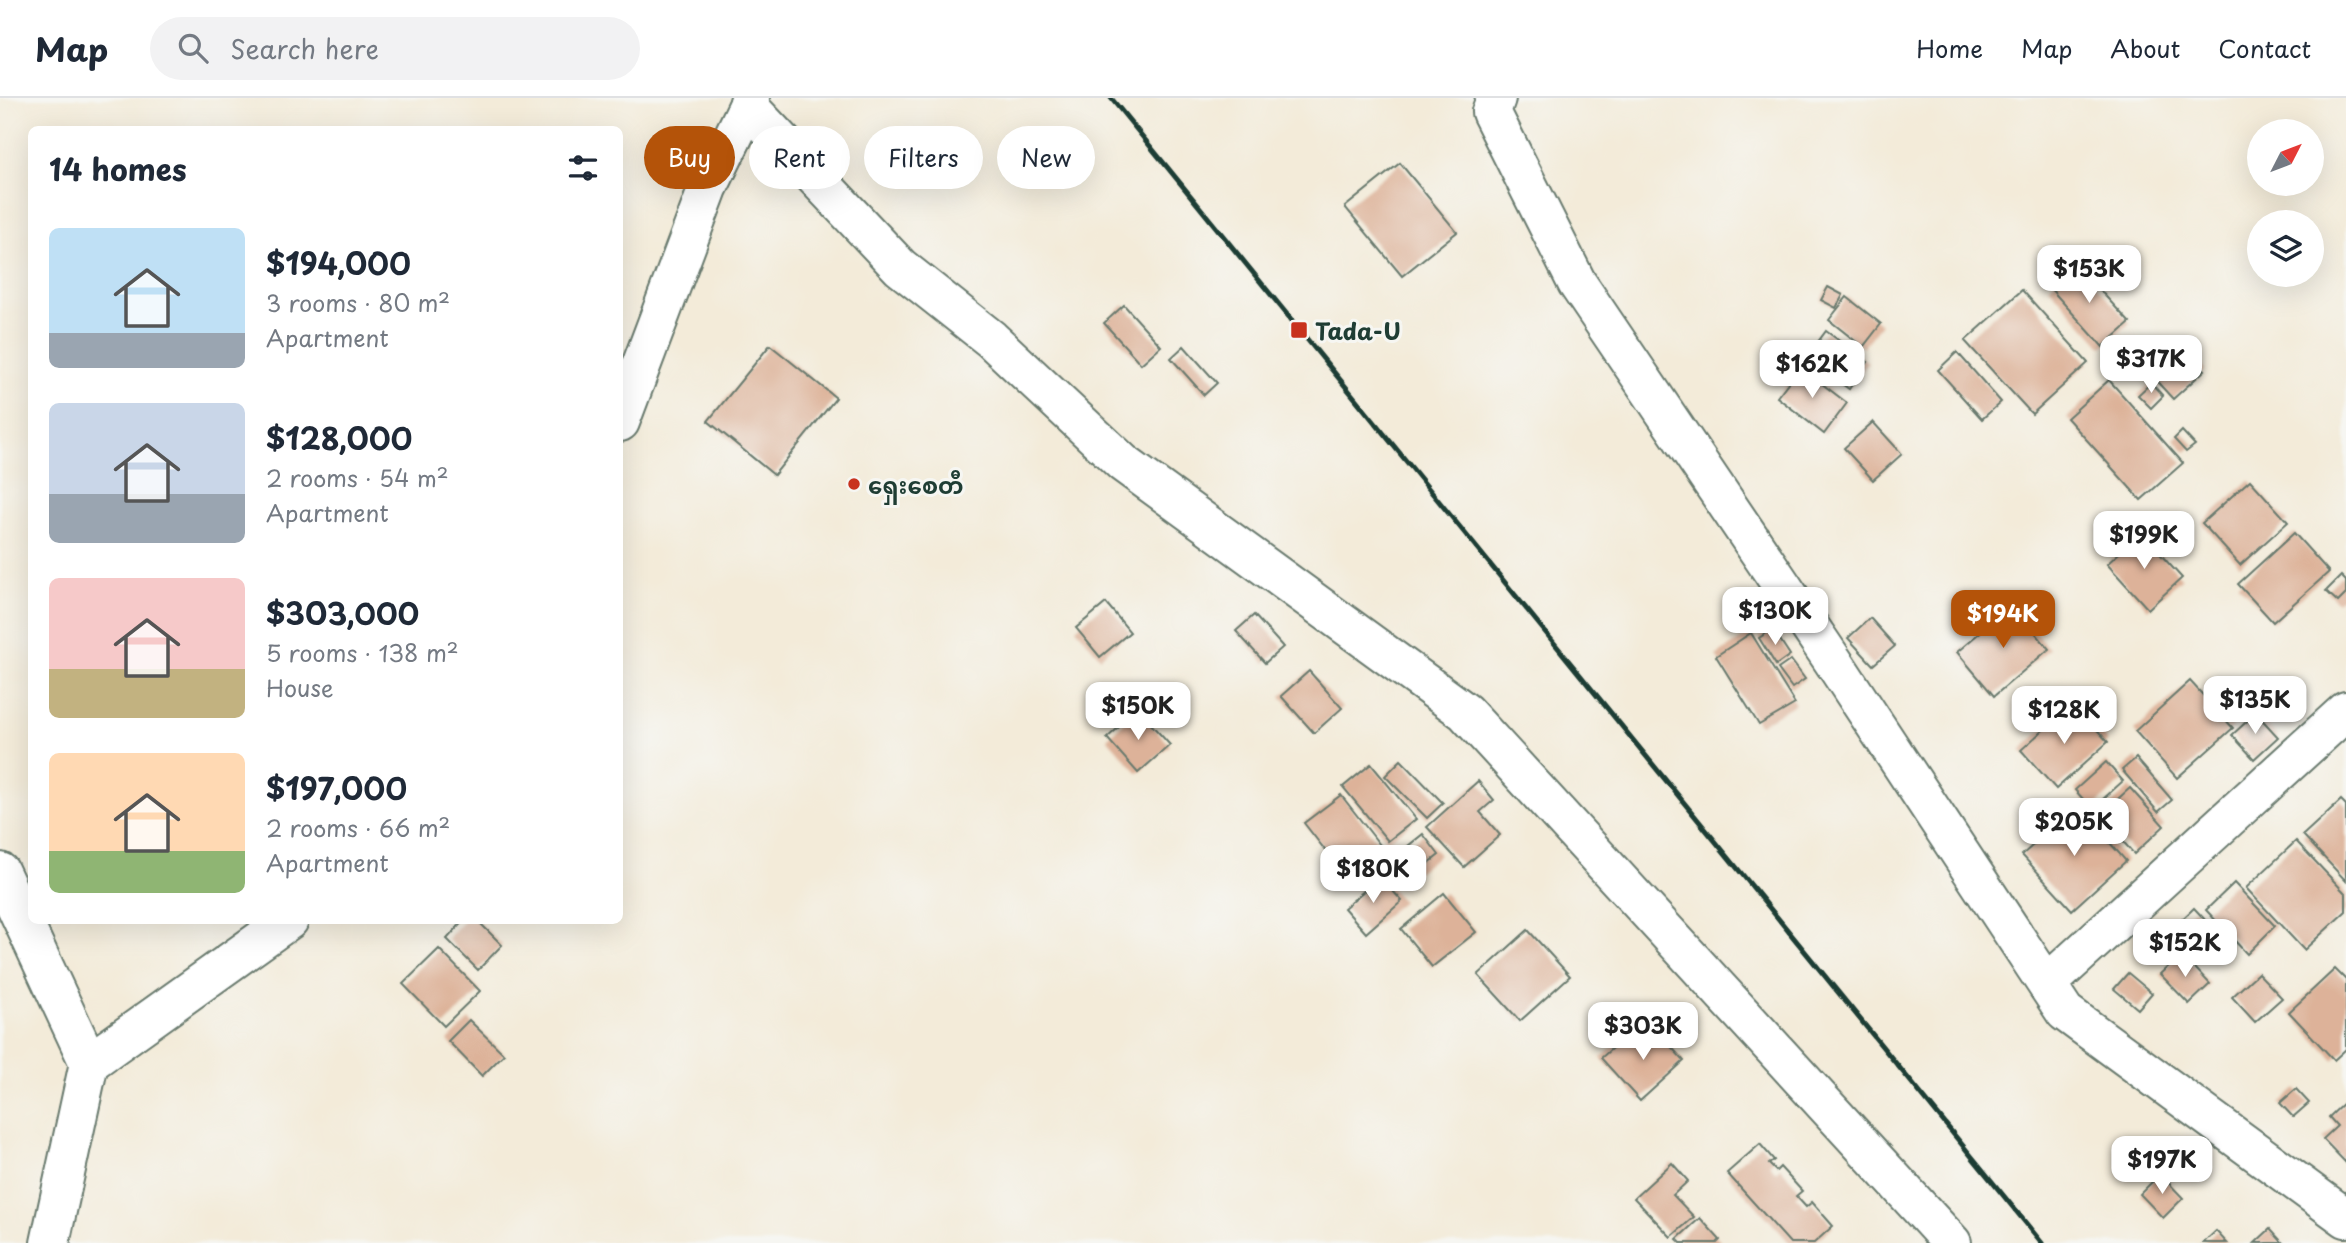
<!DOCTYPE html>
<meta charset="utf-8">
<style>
body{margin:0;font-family:"Playpen Sans","Noto Sans Myanmar",sans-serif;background:#f2f2f3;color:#1f2937;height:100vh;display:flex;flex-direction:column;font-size:26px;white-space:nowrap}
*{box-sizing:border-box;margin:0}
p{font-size:23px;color:#747a83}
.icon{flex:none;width:38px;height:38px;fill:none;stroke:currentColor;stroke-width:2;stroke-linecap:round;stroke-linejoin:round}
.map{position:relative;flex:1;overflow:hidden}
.panel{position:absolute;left:28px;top:28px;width:595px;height:798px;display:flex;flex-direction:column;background:#fff;border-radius:10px;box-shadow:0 7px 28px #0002}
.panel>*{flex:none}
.banner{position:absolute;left:644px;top:28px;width:665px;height:63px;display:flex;gap:14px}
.needle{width:46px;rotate:48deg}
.fabs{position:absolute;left:2247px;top:21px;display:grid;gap:14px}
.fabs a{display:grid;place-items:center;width:77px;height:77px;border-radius:50%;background:#fff;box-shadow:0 7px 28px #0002;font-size:35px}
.price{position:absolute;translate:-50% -60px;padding:0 16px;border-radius:14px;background:#fff;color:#222;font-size:23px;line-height:46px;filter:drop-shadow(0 2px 4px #0008)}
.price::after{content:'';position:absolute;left:50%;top:42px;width:21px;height:16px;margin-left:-10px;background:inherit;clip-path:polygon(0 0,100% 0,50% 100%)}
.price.selected{background:#b45309;color:#fff}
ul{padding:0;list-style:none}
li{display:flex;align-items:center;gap:21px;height:175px;padding:0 21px}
li span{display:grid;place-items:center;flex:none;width:196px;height:140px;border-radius:10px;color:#555}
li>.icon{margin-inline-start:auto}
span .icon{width:84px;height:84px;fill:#fffc;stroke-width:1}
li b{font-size:30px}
h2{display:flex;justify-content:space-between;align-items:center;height:84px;padding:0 21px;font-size:30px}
.pill{padding:0 24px;border-radius:32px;background:#fff;box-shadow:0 7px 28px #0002;font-size:24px;line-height:63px}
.pill.selected{background:#b45309;color:#fff}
header{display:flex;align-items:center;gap:42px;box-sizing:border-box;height:98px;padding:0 35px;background:#fff;border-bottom:2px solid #e0e1e3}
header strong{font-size:33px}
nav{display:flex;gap:38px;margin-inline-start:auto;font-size:24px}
.search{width:490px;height:63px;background:#f2f2f3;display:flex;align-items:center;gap:18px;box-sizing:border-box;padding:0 24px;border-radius:38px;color:#747a83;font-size:26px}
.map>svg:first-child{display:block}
</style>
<header>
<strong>Map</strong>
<div class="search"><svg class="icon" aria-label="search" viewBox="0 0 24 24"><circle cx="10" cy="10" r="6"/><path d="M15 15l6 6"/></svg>Search here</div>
<nav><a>Home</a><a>Map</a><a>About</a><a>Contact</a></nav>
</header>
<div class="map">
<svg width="2346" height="1145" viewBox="0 0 2346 1145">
<rect width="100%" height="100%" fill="#f6f6f2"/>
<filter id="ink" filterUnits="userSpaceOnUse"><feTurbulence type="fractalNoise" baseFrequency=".0143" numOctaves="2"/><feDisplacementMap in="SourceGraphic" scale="14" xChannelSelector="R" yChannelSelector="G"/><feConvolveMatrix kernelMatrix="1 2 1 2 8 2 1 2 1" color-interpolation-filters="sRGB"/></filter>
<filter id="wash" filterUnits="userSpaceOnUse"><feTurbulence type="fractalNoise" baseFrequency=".00686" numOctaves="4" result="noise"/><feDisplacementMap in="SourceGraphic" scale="28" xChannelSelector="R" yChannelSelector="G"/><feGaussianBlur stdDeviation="1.57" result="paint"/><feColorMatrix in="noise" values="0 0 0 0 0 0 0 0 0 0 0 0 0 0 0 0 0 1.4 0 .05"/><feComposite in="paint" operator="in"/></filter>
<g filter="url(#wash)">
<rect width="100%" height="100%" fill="#f3ebd9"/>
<g id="blocks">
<g fill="#ddb299">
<path d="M1400,65L1457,134L1402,178L1345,109Z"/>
<path d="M2075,165L2130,225L2103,249L2049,189Z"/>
<path d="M1828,189L1843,197L1836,210L1821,202Z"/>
<path d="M2022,192L2088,265L2032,316L1965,243Z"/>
<path d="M1847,199L1881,226L1863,249L1829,222Z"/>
<path d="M1124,207L1161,248L1141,266L1104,225Z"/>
<path d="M1826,233L1868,264L1849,291L1806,260Z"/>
<path d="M770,247L836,300L774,377L708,323Z"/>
<path d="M1184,248L1217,285L1204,297L1171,260Z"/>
<path d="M2183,248L2205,272L2173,301L2151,277Z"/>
<path d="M1957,254L2001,304L1982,321L1938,272Z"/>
<path d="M1800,269L1847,305L1824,336L1777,299Z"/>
<path d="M2109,282L2183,365L2141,402L2067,320Z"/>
<path d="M2151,285L2163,298L2151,310L2138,297Z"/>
<path d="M1873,324L1902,356L1873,382L1844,350Z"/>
<path d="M2182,333L2195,347L2186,354L2174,341Z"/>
<path d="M2250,382L2288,424L2240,467L2202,425Z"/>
<path d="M2141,435L2182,480L2148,511L2107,466Z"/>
<path d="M2294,435L2329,474L2273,524L2238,486Z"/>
<path d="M2341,478L2346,483V496L2338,504L2326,493Z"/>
<path d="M1106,505L1130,534L1100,559L1076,530Z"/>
<path d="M2012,507L2049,551L1994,598L1957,554Z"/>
<path d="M1254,517L1283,549L1265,565L1236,533Z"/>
<path d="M1870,520L1895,548L1873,567L1848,540Z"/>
<path d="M1773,531L1790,557L1776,567L1759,540Z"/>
<path d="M1751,535L1795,606L1759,627L1716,558Z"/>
<path d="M1791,562L1805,581L1792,590L1778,571Z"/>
<path d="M1309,573L1342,610L1314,635L1281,598Z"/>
<path d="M2190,583L2233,630L2177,680L2135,633Z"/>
<path d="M2073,605L2108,644L2056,691L2021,652Z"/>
<path d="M1138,612L1170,647L1138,675L1107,640Z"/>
<path d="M2256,615L2278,639L2254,661L2232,637Z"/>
<path d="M2136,660L2172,702L2158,714L2122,672Z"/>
<path d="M1401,662L1443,705L1427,720L1385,678Z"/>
<path d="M2106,664L2123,683L2092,711L2075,692Z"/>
<path d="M1371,666L1416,721L1388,743L1343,689Z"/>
<path d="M1478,683L1494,702L1480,714L1500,737L1464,769L1427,729Z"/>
<path d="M2130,690L2164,728L2134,756L2100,717Z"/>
<path d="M1341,697L1380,747L1343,775L1304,725Z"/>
<path d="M2341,702L2346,707V783L2303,737Z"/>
<path d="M2077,708L2126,763L2072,812L2022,757Z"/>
<path d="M1423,736L1439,757L1410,780L1393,760Z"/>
<path d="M2296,743L2346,796V813L2304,852L2246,790Z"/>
<path d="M1380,779L1402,803L1366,835L1344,810Z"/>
<path d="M2234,785L2275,828L2247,856L2206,812Z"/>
<path d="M1444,795L1476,834L1432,869L1401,831Z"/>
<path d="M2194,810L2222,840L2201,859L2173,830Z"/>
<path d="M464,822H477L502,847L478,872L447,841Z"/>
<path d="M1528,832L1570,878L1520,923L1478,877Z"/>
<path d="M439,851L480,893L444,928L403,886Z"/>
<path d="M2182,856L2210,886L2189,906L2160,876Z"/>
<path d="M2335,871L2346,882V951L2334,962L2289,914Z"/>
<path d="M2128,875L2152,895L2138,911L2114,891Z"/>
<path d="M2258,875L2282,900L2255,924L2232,899Z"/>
<path d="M469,922L504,956L482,978L448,943Z"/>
<path d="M1654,930L1684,963L1640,1003L1601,960L1628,936L1637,945Z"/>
<path d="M2296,991L2309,1005L2293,1019L2280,1005Z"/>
<path d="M2345,1004L2346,1005V1065L2323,1041L2337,1028L2329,1019Z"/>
<path d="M1760,1046L1774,1062L1769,1066L1776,1073L1780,1069L1802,1093L1796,1098L1806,1109L1812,1104L1833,1128L1814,1145H1790L1727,1075Z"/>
<path d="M1672,1065L1688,1083L1673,1097L1694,1119L1671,1139L1634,1100Z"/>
<path d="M2160,1076L2183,1100L2163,1120L2140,1096Z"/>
<path d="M1700,1120L1720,1142L1717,1145H1681L1677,1141Z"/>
<path d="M2270,1131L2283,1145H2255Z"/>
<path d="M2216,1133L2227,1145H2203Z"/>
</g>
</g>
</g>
<g filter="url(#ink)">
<use href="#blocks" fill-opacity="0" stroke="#697a6e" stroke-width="2"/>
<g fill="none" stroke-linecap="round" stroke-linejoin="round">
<g stroke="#697a6e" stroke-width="42">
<g id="minor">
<path d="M1496,0L1491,14L1577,185L1833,563L2065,914L2346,1120"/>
<path d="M748,8L900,169L991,241L1123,365L1465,614L1952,1145"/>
<path d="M620,324L708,90L748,8L750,0"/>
<path d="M0,774L89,965"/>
<path d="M2047,886L2346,613"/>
<path d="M50,1145L89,965L289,822"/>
</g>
</g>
<use href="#minor" stroke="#fff" stroke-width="38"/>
<path stroke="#1f3d34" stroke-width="5" d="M1111,0L2042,1145"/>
</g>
</g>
<g fill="#c8321e" stroke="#f6f6f2" stroke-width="2.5">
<rect x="1290" y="223" width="18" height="18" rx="3.5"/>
<circle cx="854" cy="386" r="7"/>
</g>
<g text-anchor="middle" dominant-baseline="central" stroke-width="6" stroke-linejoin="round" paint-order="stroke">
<g font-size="23" font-weight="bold" fill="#1f3d34" stroke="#f6f6f2" text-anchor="start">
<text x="1315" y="232">Tada-U</text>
<text x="868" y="386">ရှေးစေတီ</text>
</g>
</g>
</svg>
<div class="fabs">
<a><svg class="needle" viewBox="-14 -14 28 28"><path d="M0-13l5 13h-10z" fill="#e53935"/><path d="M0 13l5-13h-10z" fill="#747a83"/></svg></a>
<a><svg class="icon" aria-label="layers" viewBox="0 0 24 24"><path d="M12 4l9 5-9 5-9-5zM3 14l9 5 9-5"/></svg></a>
</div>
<b class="price" style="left:2089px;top:207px">$153K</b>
<b class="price" style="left:2151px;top:297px">$317K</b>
<b class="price" style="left:1812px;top:302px">$162K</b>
<b class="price" style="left:2144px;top:473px">$199K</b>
<b class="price" style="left:1775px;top:549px">$130K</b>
<b class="price selected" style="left:2003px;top:552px">$194K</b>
<b class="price" style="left:2255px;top:638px">$135K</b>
<b class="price" style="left:1138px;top:644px">$150K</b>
<b class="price" style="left:2064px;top:648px">$128K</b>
<b class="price" style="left:2074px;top:760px">$205K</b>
<b class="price" style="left:1373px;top:807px">$180K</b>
<b class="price" style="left:2185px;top:881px">$152K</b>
<b class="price" style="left:1643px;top:964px">$303K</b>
<b class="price" style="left:2162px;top:1098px">$197K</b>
<div class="banner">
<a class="pill selected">Buy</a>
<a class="pill">Rent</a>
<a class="pill">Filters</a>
<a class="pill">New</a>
</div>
<section class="panel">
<h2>14 homes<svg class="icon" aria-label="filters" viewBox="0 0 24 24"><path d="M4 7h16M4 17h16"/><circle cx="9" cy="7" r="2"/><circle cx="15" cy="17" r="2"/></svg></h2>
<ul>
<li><span style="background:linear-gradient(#bfe0f5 75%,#9aa5b1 0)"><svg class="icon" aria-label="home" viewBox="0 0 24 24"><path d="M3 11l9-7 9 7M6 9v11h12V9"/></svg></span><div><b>$194,000</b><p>3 rooms · 80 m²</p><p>Apartment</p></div></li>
<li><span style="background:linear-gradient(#c9d6e8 65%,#9aa5b1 0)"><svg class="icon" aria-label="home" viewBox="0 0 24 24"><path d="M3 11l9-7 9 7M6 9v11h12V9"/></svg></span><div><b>$128,000</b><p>2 rooms · 54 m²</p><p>Apartment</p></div></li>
<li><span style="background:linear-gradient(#f6c9c9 65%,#c2b280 0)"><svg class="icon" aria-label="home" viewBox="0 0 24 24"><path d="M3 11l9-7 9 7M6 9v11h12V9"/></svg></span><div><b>$303,000</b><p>5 rooms · 138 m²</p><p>House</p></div></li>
<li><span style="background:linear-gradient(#ffd9b3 70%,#8fb573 0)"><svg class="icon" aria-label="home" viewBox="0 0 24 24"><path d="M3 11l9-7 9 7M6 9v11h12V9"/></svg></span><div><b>$197,000</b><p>2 rooms · 66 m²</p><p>Apartment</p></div></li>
</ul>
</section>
</div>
